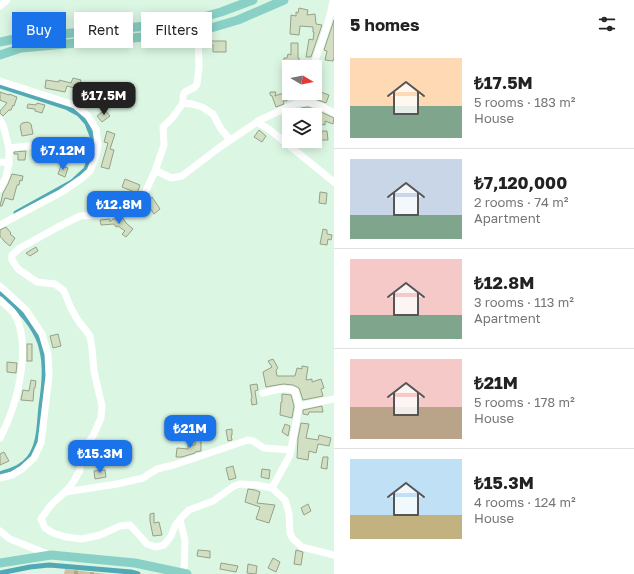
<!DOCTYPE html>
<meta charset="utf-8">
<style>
body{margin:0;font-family:"Golos Text",sans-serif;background:#f2f2f2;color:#222;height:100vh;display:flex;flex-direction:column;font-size:15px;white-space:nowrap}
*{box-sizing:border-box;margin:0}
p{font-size:13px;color:#767676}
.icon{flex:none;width:22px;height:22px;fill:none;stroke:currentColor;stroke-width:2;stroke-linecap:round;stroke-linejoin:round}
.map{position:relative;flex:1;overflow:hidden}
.panel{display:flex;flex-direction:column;background:#fff;width:300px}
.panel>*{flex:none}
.banner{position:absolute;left:12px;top:12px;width:262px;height:36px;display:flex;gap:8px}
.needle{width:26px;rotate:100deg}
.buttons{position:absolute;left:282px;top:60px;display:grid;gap:8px}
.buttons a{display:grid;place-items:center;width:40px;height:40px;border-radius:0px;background:#fff;box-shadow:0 2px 10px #0003;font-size:20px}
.price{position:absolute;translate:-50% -34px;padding:0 9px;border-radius:8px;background:#1a73e8;color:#fff;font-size:13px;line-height:26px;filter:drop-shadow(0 1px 2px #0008)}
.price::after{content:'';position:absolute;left:50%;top:24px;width:12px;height:9px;margin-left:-6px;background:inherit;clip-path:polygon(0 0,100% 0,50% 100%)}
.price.current{background:#222;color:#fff}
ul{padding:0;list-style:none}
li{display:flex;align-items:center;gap:12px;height:100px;padding:0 16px}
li+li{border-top:1px solid #e0e0e0}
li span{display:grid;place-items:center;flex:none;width:112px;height:80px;border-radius:0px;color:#555}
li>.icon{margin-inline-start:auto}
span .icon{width:48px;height:48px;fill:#fffc;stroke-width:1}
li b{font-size:17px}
h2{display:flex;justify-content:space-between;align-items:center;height:48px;padding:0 16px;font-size:17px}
.pill{padding:0 14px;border-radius:0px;background:#fff;box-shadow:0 2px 10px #0003;font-size:14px;line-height:36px}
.pill.current{background:#1a73e8;color:#fff}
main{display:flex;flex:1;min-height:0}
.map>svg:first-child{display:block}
</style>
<main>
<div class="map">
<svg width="334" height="574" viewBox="0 0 334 574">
<defs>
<pattern id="cemetery-stones" width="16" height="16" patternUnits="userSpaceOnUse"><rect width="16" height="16" fill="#cac59f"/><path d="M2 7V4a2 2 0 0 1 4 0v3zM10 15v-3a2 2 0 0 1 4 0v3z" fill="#aca887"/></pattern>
</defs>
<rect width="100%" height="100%" fill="#dbf7e3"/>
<path fill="url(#cemetery-stones)" d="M65,569L107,574H64Z"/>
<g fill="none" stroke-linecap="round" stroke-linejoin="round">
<g stroke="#52a8b4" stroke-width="5">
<path d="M0,86L66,107L79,114L87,123L92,136L91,156L86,169L72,182L16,213"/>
<path d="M0,294C17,307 32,322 40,343C42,350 44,358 44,366C45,380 43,393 41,406C39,423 40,444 29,458C21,468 11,470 0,474"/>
<path d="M0,573L30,567L49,565L131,572L138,574"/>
</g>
</g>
<g fill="#d2dfc3" stroke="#95a187">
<path d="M299,8L308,10L307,15L315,14L316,24L322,25L311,57H306L309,39L313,40L314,32H313V27L300,26L299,35L290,34L291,15L296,16V12L298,13Z"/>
<path d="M334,20V58L333,61L325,60L327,51L324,50Z"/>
<path d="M211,41H226V52H213V45H211Z"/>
<path d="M291,43H298V58H299V65L283,64L284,58H287L288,54L291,55Z"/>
<path d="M73,78L81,80L78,89L67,86L65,92L45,88L46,80L59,82V80L71,83Z"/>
<path d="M318,91L329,95L326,103L315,99Z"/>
<path d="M0,92L9,95V94L17,97L14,106L13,105L11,110H9L3,116L0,113V111L7,103L0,100Z"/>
<path d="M270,92H276L275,96L280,94H287V101H283L284,104L276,107L272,96L270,95Z"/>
<path d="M37,103L45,105L42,113L35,111V109L27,108L28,104L36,105Z"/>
<path d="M308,107L319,111L334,118L333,124L325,121V125L317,123L318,113L301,112V108Z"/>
<path d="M105,110L110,116L102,122L97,116Z"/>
<path d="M28,122L31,124L33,134L22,136L20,126L22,123Z"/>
<path d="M259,130L266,136L262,142L254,137Z"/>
<path d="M107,131L115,134L110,149L114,150L109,169L101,167L108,143L104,142Z"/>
<path d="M322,131H327L328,140H321Z"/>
<path d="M63,149H72L73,162L64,163Z"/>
<rect x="36" y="150" width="20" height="12"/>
<path d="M80,150L88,152L86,159L82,158V161L78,160Z"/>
<path d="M26,151L25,160H18V154H14V152Z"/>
<path d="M61,166L68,168L65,177L58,174Z"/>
<path d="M12,174L23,176L22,181L20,180L19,185H17L13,200L5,198L2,206H0L3,193L8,184Z"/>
<path d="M125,179L140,185L137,193L122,187Z"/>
<path d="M320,192L327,193L326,204L319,203Z"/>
<path d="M152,197L160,209L154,214L146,202L141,208H140L147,199L149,201Z"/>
<path d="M122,217L126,223L133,229L126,237L122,234L125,231L118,226L116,227L114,224L101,225L100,220L110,219V222L113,219H119Z"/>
<path d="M6,227L11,233L10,234L15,238L10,246L5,242L0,236V230Z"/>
<path d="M323,229L327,230V234L332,235L331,240L328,239L327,245L320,244Z"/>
<path d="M36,247L38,251L30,256L26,253Z"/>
<path d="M58,334L61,346L53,348L50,336Z"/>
<rect x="27" y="344" width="5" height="17"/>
<path d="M273,359L278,368L276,370L277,376H295L297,368L302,369V366L308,367L306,380L312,379V382L321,379L324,388L321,389L323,396L303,400L299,388L293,385L283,384L266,387L263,372L272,367L268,361Z"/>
<path d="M7,362L17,363L16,373L7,372Z"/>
<path d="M31,380L36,381L35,388H34L33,401L21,400L23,390L29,391Z"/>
<path d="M257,384L258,390L255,391L257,404L252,405L251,399L252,398L250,385Z"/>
<path d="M282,394L291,395L294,406L292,418L280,415L281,402H282Z"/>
<path d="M322,406L323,412H309L308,415L303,414V410Z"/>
<path d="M301,423L309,424L306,438L318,440L319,435L331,438L329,446L318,444L316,453L309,451L308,460L297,458L298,438Z"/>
<path d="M285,424L290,426L288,436L282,432Z"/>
<path d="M232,429V435H231L232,440L228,441L226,430Z"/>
<path d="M195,438H201V451L195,452V453L182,457H176L177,448L188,449V445H195Z"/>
<path d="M4,452L9,461L0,465V454Z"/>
<path d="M323,457H328L327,469L321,468Z"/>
<path d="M233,466L236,478L229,480L226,468Z"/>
<path d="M262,469L270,470L269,479L261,477Z"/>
<path d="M105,470L106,477L95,479L94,471Z"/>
<path d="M248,489L255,490L260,492L257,503L275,505L269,523L256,519L260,507L245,502Z"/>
<path d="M308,504L311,511L304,515L301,508Z"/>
<path d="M154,513V523L159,522L162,535L153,536L150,521V514Z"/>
<path d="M198,550L210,551V558L197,556Z"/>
<path d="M296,550L303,552L301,565L294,564Z"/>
<path d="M273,558L280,562L276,572L268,568Z"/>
<path d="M221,563L238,566L236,572L220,569Z"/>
<path d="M248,564L257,566L256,574L247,573Z"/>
</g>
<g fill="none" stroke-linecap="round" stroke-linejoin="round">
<g stroke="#fff" stroke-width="7">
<path d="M0,6L7,0"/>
<path d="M313,67C320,45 330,23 333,0"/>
<path d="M0,81L75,105L88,116L96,129L98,145L96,156L90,171L81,179L62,192L0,225"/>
<path d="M310,93L309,102L297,103L260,120L220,147L182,176L171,178L159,172L155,171L144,195L135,206L118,214L80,216L58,227L20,248L12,255V260L18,269L37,282L55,284L64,291L70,306L77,319L90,336L92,348L94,371L102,406L101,418L93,436L81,453L80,470L74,481L68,489L50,506L41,519L45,528L53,533L66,537L82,539L100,535L120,526L130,525L147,544L156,547L164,545L171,536L175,526L181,518L189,510L213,501L234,486L240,484L257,485L272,488L285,500L289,513L290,533L293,539L302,547L334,555"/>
<path d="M309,102L321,106L334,113"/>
<path d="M183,103L192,104L202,107L213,114L221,129L230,140"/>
<path d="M0,120L3,125L9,148V163L6,177L0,189"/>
<path d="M257,122L270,130L334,182"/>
<path d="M9,148C39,144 67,144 98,145"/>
<path d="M0,162L9,163"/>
<path d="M155,171L164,145L163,127L173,117L183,103V96L185,92L195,87L197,84L199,67L198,31"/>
<path d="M0,286L26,310L42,334L48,354L49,376L41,443L34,458L22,469L12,475L0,478"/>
<path d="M0,300C5,305 12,310 15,315C30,342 20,391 9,418C7,425 3,431 0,438"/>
<path d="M263,393C273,391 285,386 295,391L299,406"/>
<path d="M272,488L290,455L299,406L334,399"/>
<path d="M65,492L117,484L143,478L157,469L174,465L248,440L253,441L264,448L291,450"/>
<path d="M180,520L185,540L184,573"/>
<path d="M0,531L10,539L50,555"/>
</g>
<g stroke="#89d1c7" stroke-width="9">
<path d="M0,42L19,38L168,24L196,19L221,12L253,0"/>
<path d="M0,55L21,48L166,35L204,30L238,20L284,0"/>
<path d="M0,563L51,555L135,563L187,574"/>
</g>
</g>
</svg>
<div class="buttons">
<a><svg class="needle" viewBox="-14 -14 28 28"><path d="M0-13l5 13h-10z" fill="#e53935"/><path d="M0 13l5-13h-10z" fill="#767676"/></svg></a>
<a><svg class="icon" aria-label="layers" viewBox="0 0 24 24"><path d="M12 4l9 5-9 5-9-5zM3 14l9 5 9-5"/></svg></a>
</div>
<b class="price current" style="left:104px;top:116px">₺17.5M</b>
<b class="price" style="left:63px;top:171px">₺7.12M</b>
<b class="price" style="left:119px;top:225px">₺12.8M</b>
<b class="price" style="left:190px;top:449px">₺21M</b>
<b class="price" style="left:100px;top:474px">₺15.3M</b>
<div class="banner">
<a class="pill current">Buy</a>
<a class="pill">Rent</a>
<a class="pill">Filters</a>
</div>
</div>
<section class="panel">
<h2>5 homes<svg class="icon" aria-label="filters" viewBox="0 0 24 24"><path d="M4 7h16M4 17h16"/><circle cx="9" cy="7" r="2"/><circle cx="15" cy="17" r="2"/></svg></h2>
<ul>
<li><span style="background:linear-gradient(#ffd9b3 60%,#7fa58c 0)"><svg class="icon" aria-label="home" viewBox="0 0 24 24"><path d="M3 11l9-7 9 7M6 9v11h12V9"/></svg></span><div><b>₺17.5M</b><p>5 rooms · 183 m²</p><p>House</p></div></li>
<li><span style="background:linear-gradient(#c9d6e8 70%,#7fa58c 0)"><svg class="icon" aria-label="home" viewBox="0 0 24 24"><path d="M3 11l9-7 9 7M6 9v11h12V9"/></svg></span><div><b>₺7,120,000</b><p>2 rooms · 74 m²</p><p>Apartment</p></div></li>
<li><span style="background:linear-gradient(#f6c9c9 70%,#7fa58c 0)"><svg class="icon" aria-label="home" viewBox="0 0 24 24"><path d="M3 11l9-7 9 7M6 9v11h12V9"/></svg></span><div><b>₺12.8M</b><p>3 rooms · 113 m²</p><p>Apartment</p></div></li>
<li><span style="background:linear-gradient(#f6c9c9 60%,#b9a48a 0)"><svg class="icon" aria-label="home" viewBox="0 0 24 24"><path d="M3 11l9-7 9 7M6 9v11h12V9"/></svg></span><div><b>₺21M</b><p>5 rooms · 178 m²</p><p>House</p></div></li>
<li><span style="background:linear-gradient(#bfe0f5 70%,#c2b280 0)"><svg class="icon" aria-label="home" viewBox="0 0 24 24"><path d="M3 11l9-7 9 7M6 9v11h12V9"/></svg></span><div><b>₺15.3M</b><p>4 rooms · 124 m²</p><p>House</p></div></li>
</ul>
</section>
</main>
